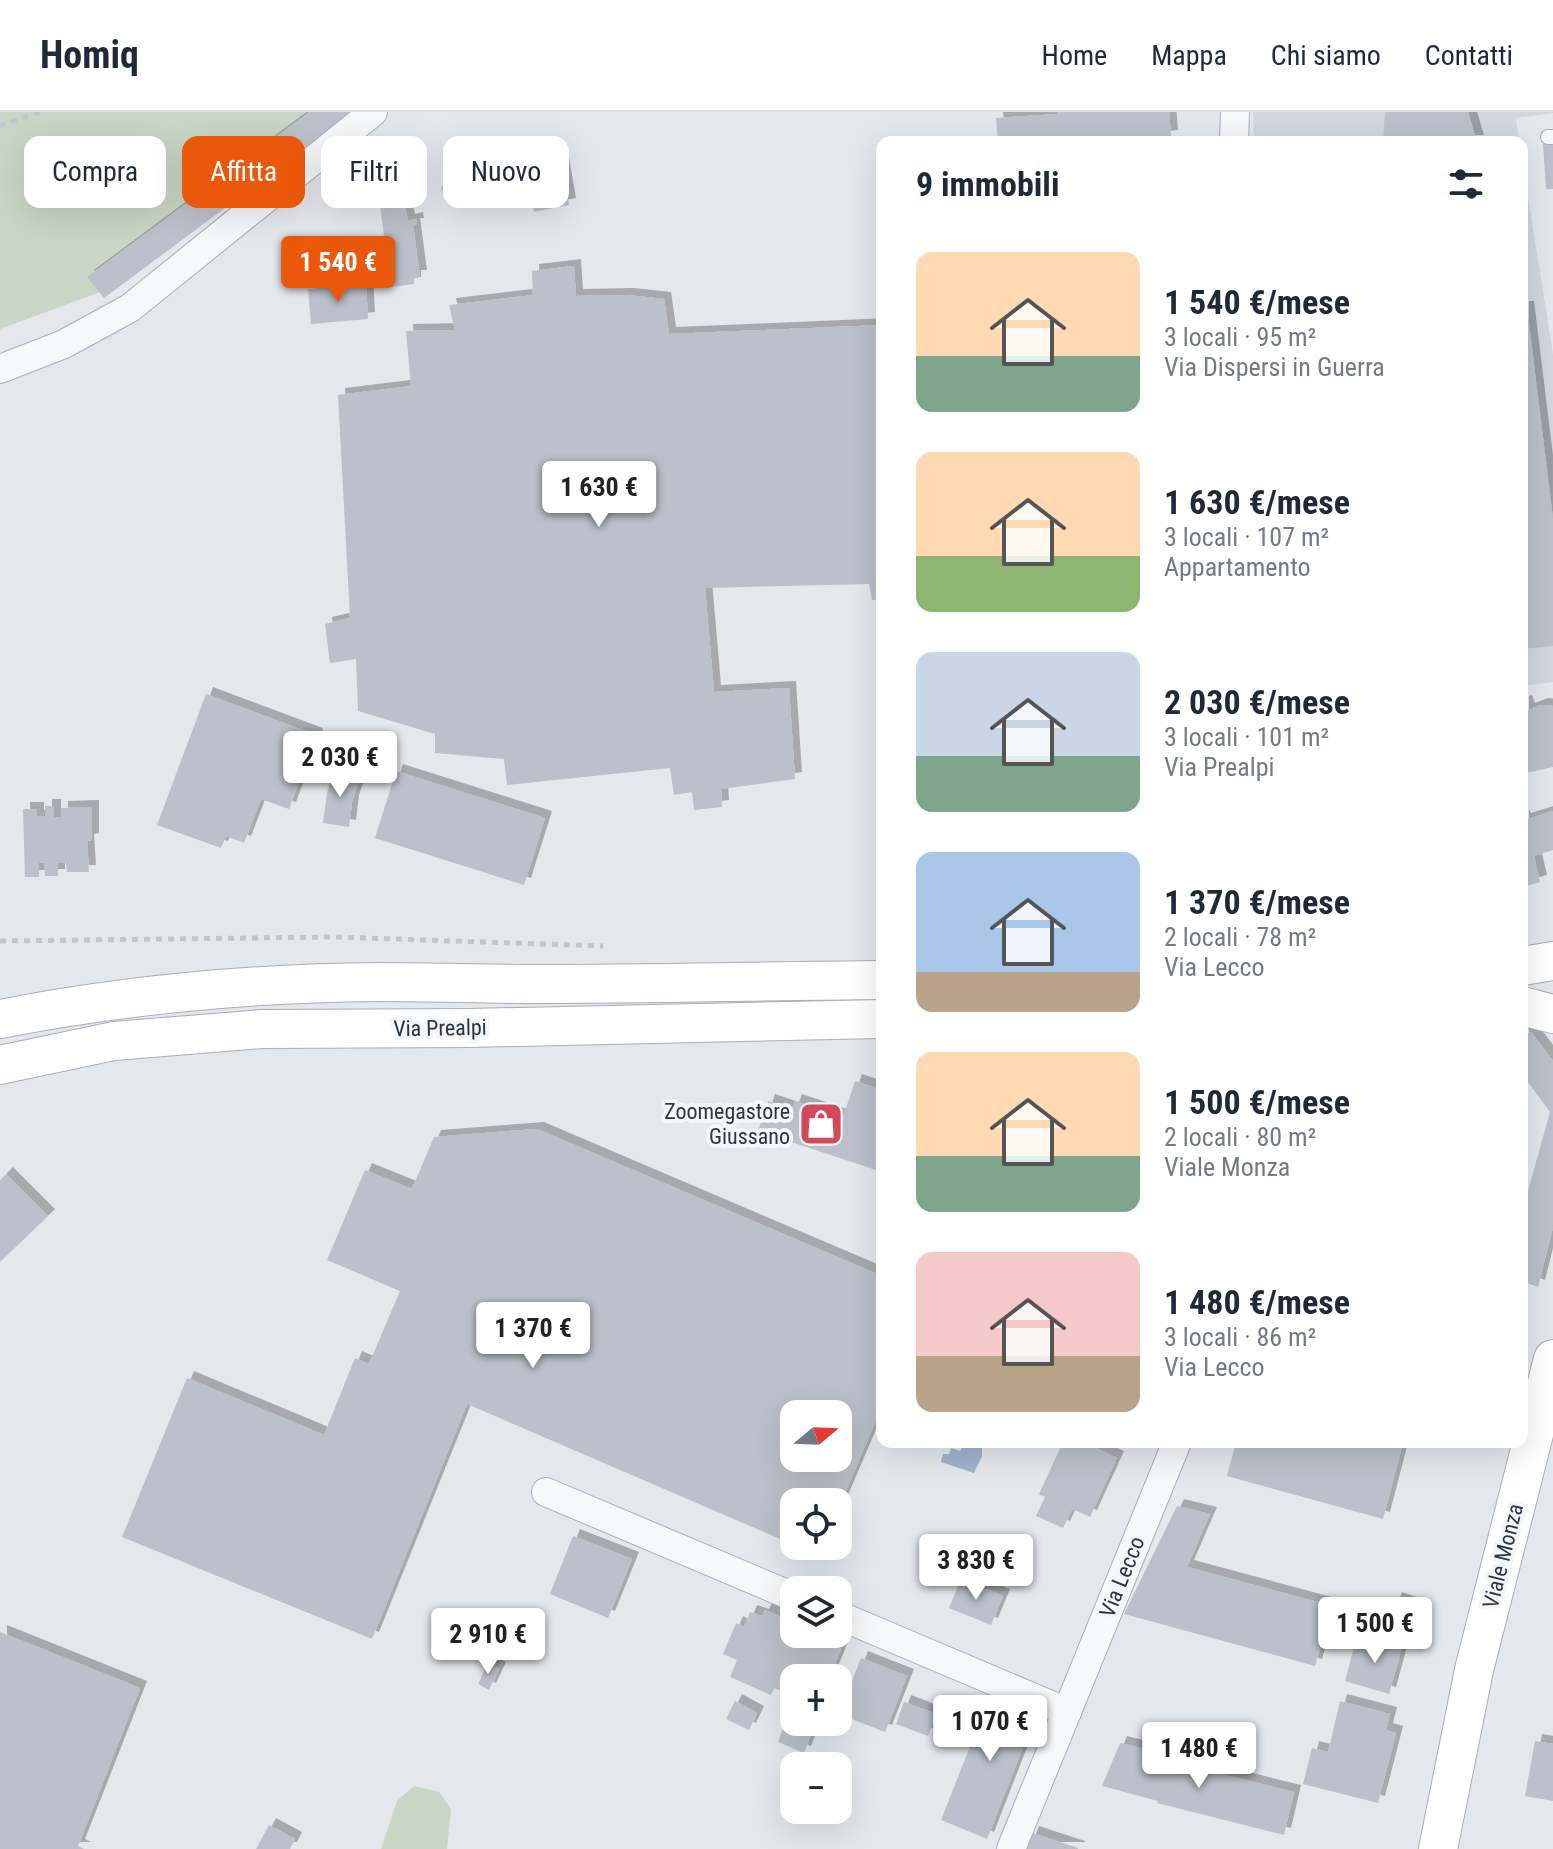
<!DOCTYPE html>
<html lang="it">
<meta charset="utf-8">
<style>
body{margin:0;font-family:"Roboto Condensed",sans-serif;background:#f6f6f7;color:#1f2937;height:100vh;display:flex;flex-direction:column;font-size:30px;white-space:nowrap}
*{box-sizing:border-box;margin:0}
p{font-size:26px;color:#747a83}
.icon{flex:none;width:44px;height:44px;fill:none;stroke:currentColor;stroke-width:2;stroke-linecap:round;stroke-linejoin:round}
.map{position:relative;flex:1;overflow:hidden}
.side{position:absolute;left:876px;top:24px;width:652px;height:1312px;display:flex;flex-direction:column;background:#fff;border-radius:16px;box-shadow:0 8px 32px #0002}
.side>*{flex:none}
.hud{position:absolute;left:24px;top:24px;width:732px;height:72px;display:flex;gap:16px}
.needle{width:52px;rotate:71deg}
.tools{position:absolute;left:780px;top:1288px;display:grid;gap:16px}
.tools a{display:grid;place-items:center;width:72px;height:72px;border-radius:16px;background:#fff;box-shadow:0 8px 32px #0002;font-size:40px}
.price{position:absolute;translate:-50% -68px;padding:0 18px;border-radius:8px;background:#fff;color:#222;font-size:26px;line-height:52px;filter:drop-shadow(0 2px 4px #0008)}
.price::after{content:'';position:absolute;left:50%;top:48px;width:24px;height:18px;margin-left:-12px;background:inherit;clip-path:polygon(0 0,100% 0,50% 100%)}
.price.active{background:#ea580c;color:#fff}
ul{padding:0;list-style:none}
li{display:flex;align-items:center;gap:24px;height:200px;padding:0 40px}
li span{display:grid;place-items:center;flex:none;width:224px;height:160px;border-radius:16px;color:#555}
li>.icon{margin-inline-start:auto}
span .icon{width:96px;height:96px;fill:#fffc;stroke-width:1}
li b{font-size:34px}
h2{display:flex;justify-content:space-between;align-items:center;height:96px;padding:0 40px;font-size:34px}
.pill{padding:0 28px;border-radius:16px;background:#fff;box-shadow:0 8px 32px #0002;font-size:28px;line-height:72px}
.pill.active{background:#ea580c;color:#fff}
header{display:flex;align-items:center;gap:48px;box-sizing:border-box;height:112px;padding:0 40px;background:#fff;border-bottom:2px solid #e0e1e3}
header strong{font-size:38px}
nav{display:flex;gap:44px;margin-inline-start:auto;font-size:28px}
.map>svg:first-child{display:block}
</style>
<header>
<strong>Homiq</strong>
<nav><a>Home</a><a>Mappa</a><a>Chi siamo</a><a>Contatti</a></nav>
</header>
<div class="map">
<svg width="1553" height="1737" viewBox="0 0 1553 1737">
<defs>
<filter id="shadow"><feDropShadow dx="7" dy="-7" stdDeviation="0" flood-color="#0004"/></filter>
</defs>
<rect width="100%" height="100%" fill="#e4e7ec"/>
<g fill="#d2d6de">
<path d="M1253,0H1553V1L1516,6L1519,30H1254Z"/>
<path d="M1522,47L1553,242V570L1522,574Z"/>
</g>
<g fill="#c9d6c5">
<path d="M0,0H349L111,176L0,217Z"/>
<path d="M414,1674L439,1680L451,1697L447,1737H381L397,1689Z"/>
</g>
<path fill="#9fb4cc" d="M965,1330H982V1344L974,1361L941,1350L943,1342H949L951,1336L960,1339Z"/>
<g fill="#bbc0ca" fill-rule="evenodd" filter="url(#shadow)">
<path d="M309,0H354L104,186L87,165Z"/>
<path d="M1057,0H1169L1171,25L1163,26L1164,30H998L996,6L1058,2Z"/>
<path d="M1385,0H1468L1477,30H1383Z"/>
<path d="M1543,32H1553V77H1546Z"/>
<path d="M560,41L569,93L534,100L524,48Z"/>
<path d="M478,63L484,84L456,94L454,88L446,90L441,75Z"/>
<path d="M403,86L408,109L416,107L417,113H413L420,165H414V172L391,175L380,94Z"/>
<path d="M574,154L576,184L627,183L664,187L669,222L882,213V488H872L869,472L705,476L714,580L789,576L795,667L721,677L722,695L694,698L692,680L674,683L670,656L507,673L504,647L435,641V622L358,599L356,547L330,551L325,512L350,506L338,283L411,274L406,219L455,218L449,193L533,183L532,159Z"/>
<path d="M366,172L368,207L311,212L308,177Z"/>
<path d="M1522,196H1527L1553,407V534L1522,537Z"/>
<path d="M206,582L316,623L289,697L261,687L244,731L226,724L221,736L157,713Z"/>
<path d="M1525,590L1528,598L1541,593L1553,594V655L1522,662V591Z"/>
<path d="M335,656L360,666L352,690L349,715L323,711L327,681Z"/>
<path d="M396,659L545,706L524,773L375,726Z"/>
<path d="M45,694H54V705H61V696L92,695V728L87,729L89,760H67L66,751H58V764H45L44,751H39V765H25L23,697H37V705L45,704Z"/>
<path d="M1553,699V738L1534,744L1540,770L1522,775V704L1524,708Z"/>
<path d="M1531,920L1553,949V1115L1538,1175L1522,1169V1100L1550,1000L1522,962V923Z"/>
<path d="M855,969L882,978V1060L758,1019L768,989L792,997L795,989L843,1005Z"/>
<path d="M537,1017L882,1164V1294L838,1397V1390H794V1433L467,1292L372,1527L122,1425L187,1266L324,1323L355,1246L369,1252L400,1179L327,1148L365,1058L412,1077L434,1025ZM794,1302H838V1346H794Z"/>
<path d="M6,1062L48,1104L0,1150V1068Z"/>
<path d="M1063,1330H1083L1117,1346L1090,1405L1072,1397L1063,1416L1036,1404L1045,1385L1039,1382Z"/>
<path d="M1236,1330H1403L1383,1407L1227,1364Z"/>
<path d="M1177,1394L1210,1402L1187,1455L1332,1494L1315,1554L1124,1502Z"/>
<path d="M573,1424L632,1447L608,1506L550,1482Z"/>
<path d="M961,1467L1003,1484L991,1513L949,1496Z"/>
<path d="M1395,1487L1417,1495L1414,1505L1391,1498Z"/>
<path d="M765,1498L786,1507L787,1504L794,1507V1522H809L841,1537L829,1566H794V1584L774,1576L771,1583L730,1565L737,1548L723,1542L736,1511L744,1515L750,1500L762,1504Z"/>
<path d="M0,1520L140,1576L78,1734L84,1737H0Z"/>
<path d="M1378,1525L1403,1531L1389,1582L1345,1569L1355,1531L1374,1537Z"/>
<path d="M861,1546L907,1564L885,1620L839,1602Z"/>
<path d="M488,1551L499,1557L489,1578L478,1572Z"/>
<path d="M993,1576L1039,1594L987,1727L941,1708Z"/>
<path d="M735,1589L757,1601L749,1618L726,1607Z"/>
<path d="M1340,1589L1390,1602L1386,1618L1396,1621L1378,1691L1303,1672L1312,1636L1328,1640Z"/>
<path d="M904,1590L936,1602L928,1624L896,1612Z"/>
<path d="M791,1596L794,1597V1610H816L804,1641L778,1630Z"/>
<path d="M1535,1629L1553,1632V1689L1525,1684Z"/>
<path d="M1120,1631L1170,1643L1168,1649L1294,1680L1284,1723L1157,1691L1158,1689L1102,1674Z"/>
<path d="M269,1713L295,1727L290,1737H256Z"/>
<path d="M1032,1721L1078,1736V1737H1026Z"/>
</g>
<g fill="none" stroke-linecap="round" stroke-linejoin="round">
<g stroke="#a9aeb7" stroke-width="16">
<path id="lane" d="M1548,25H1553"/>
</g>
<g stroke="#a9aeb7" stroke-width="30">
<g id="street">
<path d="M1234,30L1235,0"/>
<path d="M0,257L64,232L130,196L373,0"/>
<path d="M546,1380L794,1485"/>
<path d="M838,1503L1067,1600"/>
<path d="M1011,1737L1177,1330"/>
</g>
</g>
<g stroke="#a9aeb7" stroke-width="40">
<g id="secondary">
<path d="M1522,854L1553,849"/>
<path d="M1522,894L1553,902"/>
<path d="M0,907C124,883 252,871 379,870C434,870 488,872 543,872C656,872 769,869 882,868"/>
<path d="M0,953L114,929L262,917L469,916L882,907"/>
<path d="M1438,1737L1474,1558L1553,1247"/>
</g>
</g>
<g stroke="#c2c5cb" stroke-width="5" stroke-dasharray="6 6" stroke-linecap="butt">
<path d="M0,14L39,0"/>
<path d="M0,829L334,825L603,834"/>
</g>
<use href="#lane" stroke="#f7f8fa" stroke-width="14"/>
<use href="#street" stroke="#f7f8fa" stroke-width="28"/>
<use href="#secondary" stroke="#fff" stroke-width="38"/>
</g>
<defs>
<g id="shop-square" transform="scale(2.3)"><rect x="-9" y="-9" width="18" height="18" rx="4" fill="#d1495b" stroke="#f4f6f9"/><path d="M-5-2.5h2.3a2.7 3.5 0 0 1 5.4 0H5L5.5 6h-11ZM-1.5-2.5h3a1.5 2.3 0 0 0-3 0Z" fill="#fff"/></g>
</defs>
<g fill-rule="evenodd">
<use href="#shop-square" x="821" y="1012"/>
</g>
<g text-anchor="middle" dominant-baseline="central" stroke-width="8" stroke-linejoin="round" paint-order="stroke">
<g font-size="22" fill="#2b3445" stroke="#f4f6f9">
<text transform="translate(440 916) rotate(-1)">Via Prealpi</text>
<text transform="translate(1503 1444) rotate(-76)">Viale Monza</text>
<text transform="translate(1122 1465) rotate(-68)">Via Lecco</text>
</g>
<g font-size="22" fill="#2b3445" stroke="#f4f6f9" text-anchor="end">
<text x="790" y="999">Zoomegastore<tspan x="790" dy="25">Giussano</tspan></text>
</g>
</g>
</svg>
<div class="tools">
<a><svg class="needle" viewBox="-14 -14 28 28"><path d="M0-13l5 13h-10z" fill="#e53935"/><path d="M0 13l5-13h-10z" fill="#747a83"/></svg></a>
<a><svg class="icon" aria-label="locate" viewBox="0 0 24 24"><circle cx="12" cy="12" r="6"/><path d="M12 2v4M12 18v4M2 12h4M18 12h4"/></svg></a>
<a><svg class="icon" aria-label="layers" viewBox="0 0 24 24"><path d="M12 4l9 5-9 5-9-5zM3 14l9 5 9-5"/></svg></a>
<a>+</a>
<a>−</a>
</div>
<b class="price active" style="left:338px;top:192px">1 540 €</b>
<b class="price" style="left:599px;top:417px">1 630 €</b>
<b class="price" style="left:340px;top:687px">2 030 €</b>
<b class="price" style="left:533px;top:1258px">1 370 €</b>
<b class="price" style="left:976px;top:1490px">3 830 €</b>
<b class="price" style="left:1375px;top:1553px">1 500 €</b>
<b class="price" style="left:488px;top:1564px">2 910 €</b>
<b class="price" style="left:990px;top:1651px">1 070 €</b>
<b class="price" style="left:1199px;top:1678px">1 480 €</b>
<div class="hud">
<a class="pill">Compra</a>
<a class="pill active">Affitta</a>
<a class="pill">Filtri</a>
<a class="pill">Nuovo</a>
</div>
<section class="side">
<h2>9 immobili<svg class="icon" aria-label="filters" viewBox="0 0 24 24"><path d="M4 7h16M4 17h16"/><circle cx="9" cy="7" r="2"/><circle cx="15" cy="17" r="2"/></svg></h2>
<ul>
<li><span style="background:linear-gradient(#ffd9b3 65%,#7fa58c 0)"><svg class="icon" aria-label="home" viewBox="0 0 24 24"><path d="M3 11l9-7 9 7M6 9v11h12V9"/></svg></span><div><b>1 540 €/mese</b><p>3 locali · 95 m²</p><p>Via Dispersi in Guerra</p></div></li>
<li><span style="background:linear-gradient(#ffd9b3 65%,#8fb573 0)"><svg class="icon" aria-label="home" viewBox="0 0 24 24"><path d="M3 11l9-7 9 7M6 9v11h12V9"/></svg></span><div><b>1 630 €/mese</b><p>3 locali · 107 m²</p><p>Appartamento</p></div></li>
<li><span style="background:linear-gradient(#c9d6e8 65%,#7fa58c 0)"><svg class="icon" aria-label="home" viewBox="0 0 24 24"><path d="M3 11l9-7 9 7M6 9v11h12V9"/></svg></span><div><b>2 030 €/mese</b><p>3 locali · 101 m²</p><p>Via Prealpi</p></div></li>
<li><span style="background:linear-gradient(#a9c7e8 75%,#b9a48a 0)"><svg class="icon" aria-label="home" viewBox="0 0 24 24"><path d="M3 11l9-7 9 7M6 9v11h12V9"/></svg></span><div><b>1 370 €/mese</b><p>2 locali · 78 m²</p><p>Via Lecco</p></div></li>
<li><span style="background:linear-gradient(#ffd9b3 65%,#7fa58c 0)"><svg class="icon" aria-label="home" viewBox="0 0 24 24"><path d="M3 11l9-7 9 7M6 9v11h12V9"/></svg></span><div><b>1 500 €/mese</b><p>2 locali · 80 m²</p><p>Viale Monza</p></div></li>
<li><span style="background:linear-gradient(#f6c9c9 65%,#b9a48a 0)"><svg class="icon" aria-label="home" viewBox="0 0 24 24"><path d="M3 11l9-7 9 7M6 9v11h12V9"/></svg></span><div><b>1 480 €/mese</b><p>3 locali · 86 m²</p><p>Via Lecco</p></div></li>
</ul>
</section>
</div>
